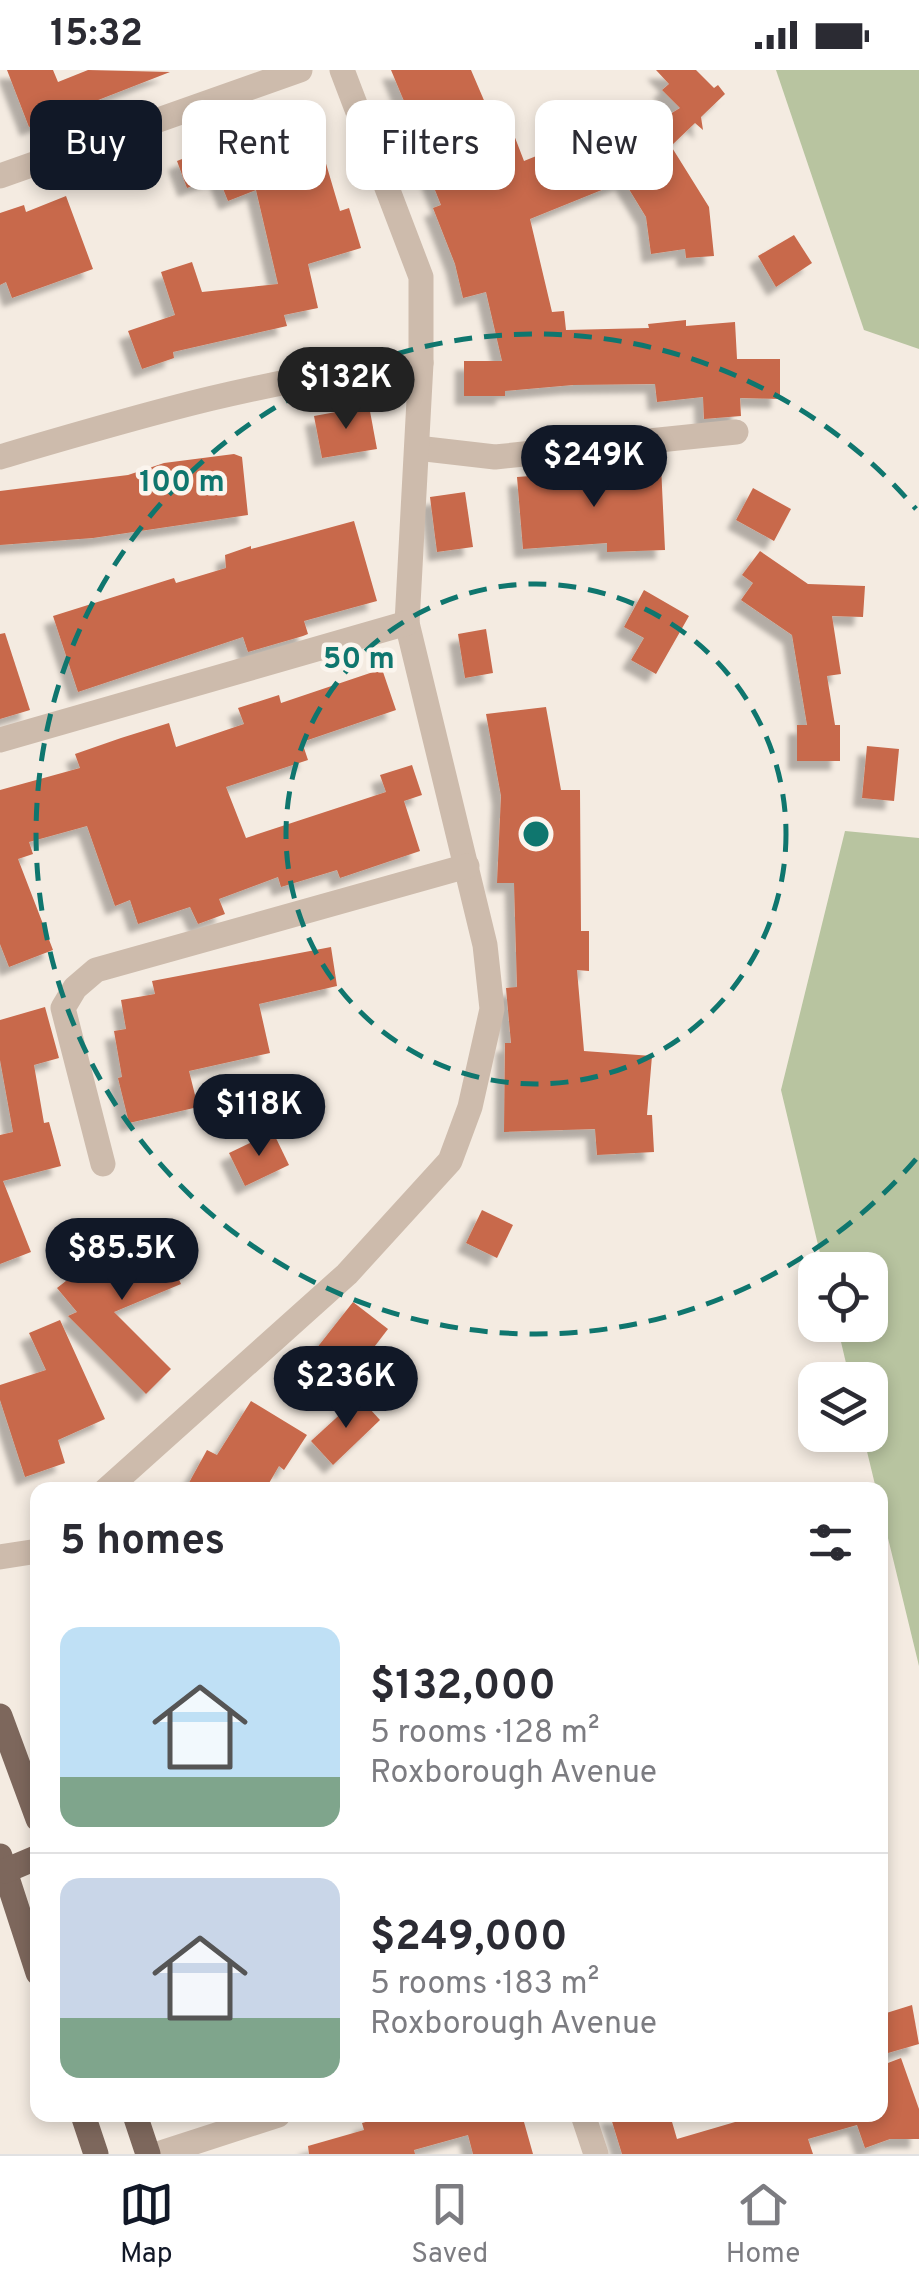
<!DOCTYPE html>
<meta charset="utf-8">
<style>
body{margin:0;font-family:Overpass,sans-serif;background:#f7f7f7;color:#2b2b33;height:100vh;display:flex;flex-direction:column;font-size:38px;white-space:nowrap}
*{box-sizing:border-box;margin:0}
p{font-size:32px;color:#7c7c81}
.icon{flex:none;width:55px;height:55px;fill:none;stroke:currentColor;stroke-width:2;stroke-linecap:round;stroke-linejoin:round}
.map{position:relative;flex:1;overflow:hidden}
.drawer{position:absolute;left:30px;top:1412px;width:858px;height:640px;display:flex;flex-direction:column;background:#fff;border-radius:20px;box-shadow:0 5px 15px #0003}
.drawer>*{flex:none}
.guide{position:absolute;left:30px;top:30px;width:860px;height:90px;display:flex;gap:20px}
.controls{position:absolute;left:798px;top:1182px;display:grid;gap:20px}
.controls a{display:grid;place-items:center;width:90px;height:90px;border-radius:20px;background:#fff;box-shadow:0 5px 15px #0003;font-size:50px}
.price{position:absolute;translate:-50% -85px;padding:0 22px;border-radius:35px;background:#111827;color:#fff;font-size:32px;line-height:65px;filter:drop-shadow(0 2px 5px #0008)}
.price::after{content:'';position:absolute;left:50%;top:60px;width:30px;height:22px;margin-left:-15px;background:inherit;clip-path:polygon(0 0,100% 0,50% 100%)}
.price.current{background:#222;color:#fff}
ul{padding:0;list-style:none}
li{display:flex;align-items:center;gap:30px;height:250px;padding:0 30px}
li+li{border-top:2px solid #e1e1e2}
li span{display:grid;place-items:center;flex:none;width:280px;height:200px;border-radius:20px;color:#555}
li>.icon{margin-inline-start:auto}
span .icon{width:120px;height:120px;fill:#fffc;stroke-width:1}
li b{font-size:42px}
h2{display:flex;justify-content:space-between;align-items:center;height:120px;padding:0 30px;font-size:42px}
.tag{padding:0 35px;border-radius:20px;background:#fff;box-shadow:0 5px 15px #0003;font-size:35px;line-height:90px}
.tag.current{background:#111827;color:#fff}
.status{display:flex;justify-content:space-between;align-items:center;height:70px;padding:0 50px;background:#fff;direction:ltr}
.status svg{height:28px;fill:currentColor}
.menu{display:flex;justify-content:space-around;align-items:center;height:140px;border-top:2px solid #e1e1e2;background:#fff;font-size:28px;color:#7c7c81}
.menu a{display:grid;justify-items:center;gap:5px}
.menu .current{color:#111827}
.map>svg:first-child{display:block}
</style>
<div class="status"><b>15:32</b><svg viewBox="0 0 49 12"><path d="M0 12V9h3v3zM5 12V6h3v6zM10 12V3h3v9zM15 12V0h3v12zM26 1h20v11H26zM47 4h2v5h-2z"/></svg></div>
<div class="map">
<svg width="919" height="2084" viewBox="0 0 919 2084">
<defs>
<filter id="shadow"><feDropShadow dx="-9" dy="9" stdDeviation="2.5" flood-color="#0004"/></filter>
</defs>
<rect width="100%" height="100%" fill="#f4ebe1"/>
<g fill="#b8c4a0">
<path d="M776,0H919V279L864,260Z"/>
<path d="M845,761L919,768V1596L863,1365H870V1310H850L837,1255H870V1200H824L781,1020Z"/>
</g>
<g fill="#c8694b" filter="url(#shadow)">
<path d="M7,0H53L58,12L88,0L170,2L29,57Z"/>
<path d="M391,0H471L501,70L514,65L524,91L561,76L573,104L680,38L662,20L669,14L656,0H696L714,18L718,15L725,24L701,47L703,60L695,53L671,76L709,137L714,186L686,188L685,179L651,184L646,147L624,111L530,149L552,242L564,241L566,260L649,258L648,254L686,250V256L735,252L737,289H780V329L740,328L741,346L704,349L703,327L657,332L655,314L573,315L505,321V326H464V291H502L486,222L463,228L455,194L433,138L441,135L427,100L432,98Z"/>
<path d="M314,53L340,141L349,138L361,178L308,194L318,238L284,245L287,256L173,282L174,288L142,299L128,261L175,245L161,202L192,192L202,222L278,214L256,120L228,131L218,106L187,118L177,91L248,63L252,71Z"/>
<path d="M66,126L93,199L12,228L6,212L0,215V143L24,135L26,142Z"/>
<path d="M794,165L812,193L776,217L758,186Z"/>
<path d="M369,336L377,379L322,388L314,346Z"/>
<path d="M234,384L242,387L248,445L93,468L0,475V421L128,405L164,393Z"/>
<path d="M661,396L665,480L607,482V473L523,479L517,407Z"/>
<path d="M753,418L791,439L774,471L736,450Z"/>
<path d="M465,422L473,477L437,482L430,427Z"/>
<path d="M354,451L377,531L304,551L308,564L303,566L248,582L243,567L78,622L53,546L174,508L176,513L226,498L225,485L251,476V479Z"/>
<path d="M760,481L808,514L865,516L863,547L832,546L841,604L827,606L835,655H840V691H797V655H807L792,565L741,530L753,513L742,505Z"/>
<path d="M644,520L689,546L656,604L631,590L644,568L624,557Z"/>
<path d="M486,559L493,603L465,608L458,564Z"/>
<path d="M5,563L30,640L0,649V564Z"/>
<path d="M382,599L396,640L302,672L308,690L226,717L246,768L386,722L380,705L412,695L422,725L404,731L420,781L340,808L337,800L281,817L278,807L219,829L225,844L198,854L190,837L138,854L130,830L115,836L87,756L29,772L33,784L18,789L53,880L9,897L0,874V720L80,698L75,684L121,668L169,653L176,677L244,654L238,638L279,625L281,633Z"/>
<path d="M546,637L561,720H580L581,861H589V901L577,900L584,981L652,986L647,1045H652L654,1082L597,1085L595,1059L504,1062L505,973H511L506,918L517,917L514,813H497L501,726L486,644Z"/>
<path d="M867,676L899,679L894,731L862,728Z"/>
<path d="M331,877L337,916L259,934L270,983L189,1001L198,1037L129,1053L118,1008L122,1007L114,961L126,959L121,930L155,924L152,911Z"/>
<path d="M45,937L59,988L34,995L44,1053L49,1052L61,1096L3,1111L31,1182L0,1194V1065L13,1062L0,990V950Z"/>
<path d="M273,1062L289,1095L245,1116L229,1083Z"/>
<path d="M482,1140L513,1155L497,1188L466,1173Z"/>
<path d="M160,1165L181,1214L114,1242L171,1299L146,1324L68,1246L77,1242L57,1218L107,1179Z"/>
<path d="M353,1232L388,1259L345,1315L309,1288Z"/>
<path d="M60,1250L105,1349L58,1370L65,1393L25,1407L0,1330V1315L46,1300L29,1263Z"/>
<path d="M359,1327L380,1350L333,1395L311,1371Z"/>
<path d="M251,1331L307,1365L284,1400L279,1396L265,1420H185L207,1380L217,1385Z"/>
<path d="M912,1935L919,1974L888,1983L880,1945Z"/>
<path d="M901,1988L919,2039V2069H890L865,2078L857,2055L808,2069L813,2084H622L610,2045H670L677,2069L759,2045H880V1996Z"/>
<path d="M391,2045H522L533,2084H473L468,2065L414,2080L415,2084H309L308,2076L364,2060L362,2053Z"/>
</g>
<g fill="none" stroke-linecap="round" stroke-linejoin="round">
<g stroke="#cdbbac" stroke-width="25">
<path d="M342,0L421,207V293"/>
<path d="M0,106L300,0"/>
<path d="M417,378L495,387L736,362"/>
<path d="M0,387C139,346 276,305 421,293L407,553L485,875L492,939L470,1037L450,1091L347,1204L106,1420"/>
<path d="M0,670L407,553"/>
<path d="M103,1094L63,938L75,918L96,900L467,796"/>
<path d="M0,1487L38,1481"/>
<path d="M583,2045L596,2084"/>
<path d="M158,2084L278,2045"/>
</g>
<g stroke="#7d675c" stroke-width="25">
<path d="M0,1646L38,1749"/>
<path d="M0,1786L38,1903"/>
<path d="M5,1801L38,1787"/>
<path d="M83,2045L96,2084"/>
<path d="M135,2045L148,2084"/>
</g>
</g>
<g fill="none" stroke="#0f766e" stroke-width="5" stroke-dasharray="18 12">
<circle cx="536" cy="764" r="250"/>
<path d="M916 1089A500 500 0 1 1 916 439"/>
</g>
<circle cx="536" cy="764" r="15" fill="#0f766e" stroke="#fbf5ee" stroke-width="5"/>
<g font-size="30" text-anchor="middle" font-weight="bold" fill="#0f766e" stroke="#fbf5ee" stroke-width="9" stroke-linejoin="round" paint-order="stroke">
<text x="182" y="421">100 m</text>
<text x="359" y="598">50 m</text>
</g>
</svg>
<div class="controls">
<a><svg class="icon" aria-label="locate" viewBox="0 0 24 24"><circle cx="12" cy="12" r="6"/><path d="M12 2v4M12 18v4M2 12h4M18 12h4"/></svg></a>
<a><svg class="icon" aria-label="layers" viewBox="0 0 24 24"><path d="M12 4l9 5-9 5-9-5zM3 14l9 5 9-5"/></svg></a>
</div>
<b class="price current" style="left:346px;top:362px">$132K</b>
<b class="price" style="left:594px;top:440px">$249K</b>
<b class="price" style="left:259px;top:1089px">$118K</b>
<b class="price" style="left:122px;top:1233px">$85.5K</b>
<b class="price" style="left:346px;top:1361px">$236K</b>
<div class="guide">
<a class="tag current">Buy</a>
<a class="tag">Rent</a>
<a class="tag">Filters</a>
<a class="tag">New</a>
</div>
<section class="drawer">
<h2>5 homes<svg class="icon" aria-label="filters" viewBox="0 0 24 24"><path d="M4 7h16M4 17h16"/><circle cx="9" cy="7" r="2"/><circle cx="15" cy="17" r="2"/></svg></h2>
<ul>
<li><span style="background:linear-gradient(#bfe0f5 75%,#7fa58c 0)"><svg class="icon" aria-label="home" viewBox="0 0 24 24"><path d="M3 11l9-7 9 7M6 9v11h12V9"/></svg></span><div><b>$132,000</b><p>5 rooms · 128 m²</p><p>Roxborough Avenue</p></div></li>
<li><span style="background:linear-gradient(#c9d6e8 70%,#7fa58c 0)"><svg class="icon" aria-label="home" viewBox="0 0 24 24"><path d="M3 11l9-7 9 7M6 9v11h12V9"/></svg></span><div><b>$249,000</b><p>5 rooms · 183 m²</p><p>Roxborough Avenue</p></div></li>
</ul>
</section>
</div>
<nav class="menu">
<a class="current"><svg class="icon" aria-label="map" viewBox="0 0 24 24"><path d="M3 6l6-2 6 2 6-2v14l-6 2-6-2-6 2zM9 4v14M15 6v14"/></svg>Map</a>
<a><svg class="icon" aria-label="saved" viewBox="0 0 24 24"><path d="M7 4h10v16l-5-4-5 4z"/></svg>Saved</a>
<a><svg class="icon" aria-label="home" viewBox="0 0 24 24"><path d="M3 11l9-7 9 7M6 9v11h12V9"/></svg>Home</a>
</nav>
